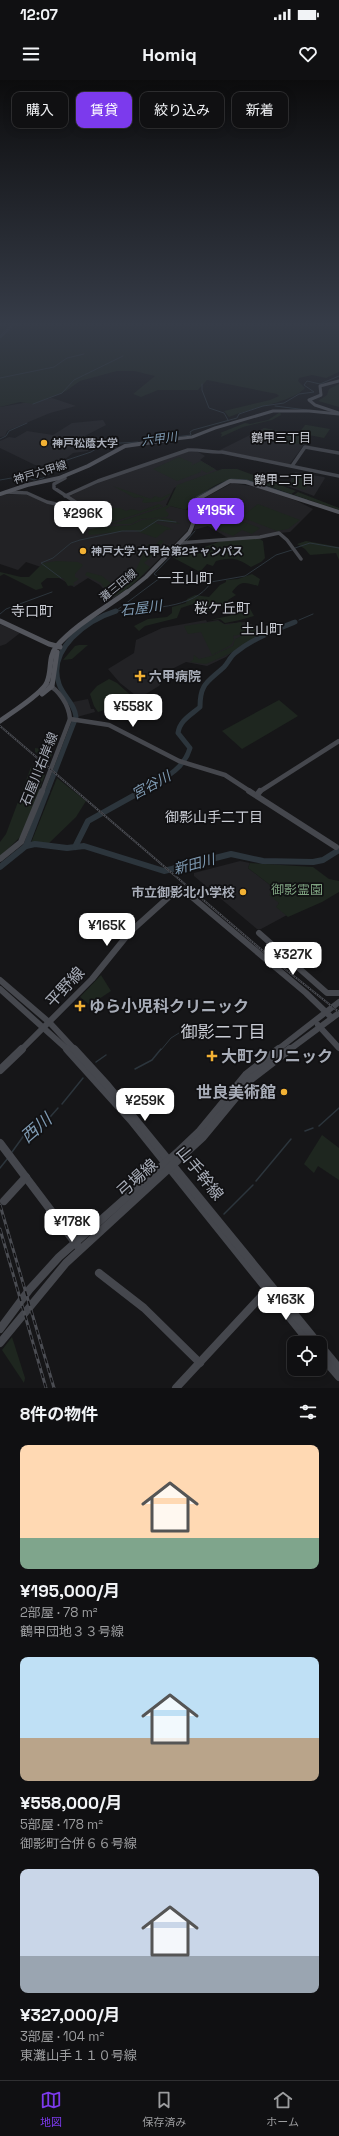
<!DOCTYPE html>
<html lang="ja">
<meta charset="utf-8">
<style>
body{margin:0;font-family:"Space Grotesk","Noto Sans JP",sans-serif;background:#1e1e20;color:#f1f3f6;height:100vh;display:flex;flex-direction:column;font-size:15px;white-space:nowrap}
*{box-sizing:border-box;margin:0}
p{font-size:13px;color:#9c9d9f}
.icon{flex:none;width:22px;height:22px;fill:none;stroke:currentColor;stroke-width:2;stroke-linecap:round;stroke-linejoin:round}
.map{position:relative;height:1308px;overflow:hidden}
.sheet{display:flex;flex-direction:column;background:#101012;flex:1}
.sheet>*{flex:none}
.guide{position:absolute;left:12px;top:12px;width:315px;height:36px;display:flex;gap:8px}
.fabs{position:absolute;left:287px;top:1256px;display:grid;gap:8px}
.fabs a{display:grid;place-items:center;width:40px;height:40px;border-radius:8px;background:#101012;box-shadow:0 2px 10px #0003,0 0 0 1px #303032;font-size:20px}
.price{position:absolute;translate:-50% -34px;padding:0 9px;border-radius:8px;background:#fff;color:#222;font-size:13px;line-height:26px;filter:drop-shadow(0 1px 2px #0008)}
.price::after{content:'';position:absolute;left:50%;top:24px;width:12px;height:9px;margin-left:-6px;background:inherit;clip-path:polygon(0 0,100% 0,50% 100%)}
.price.selected{background:#7c3aed;color:#fff}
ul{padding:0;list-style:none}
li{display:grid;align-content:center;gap:8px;height:212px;padding:0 20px}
li span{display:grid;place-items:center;height:124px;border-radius:8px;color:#555}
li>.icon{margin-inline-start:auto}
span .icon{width:72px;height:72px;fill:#fffc;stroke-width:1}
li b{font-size:17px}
h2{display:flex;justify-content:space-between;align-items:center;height:48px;padding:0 20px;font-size:17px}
.chip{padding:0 14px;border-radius:8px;background:#101012;box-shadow:0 2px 10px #0003,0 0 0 1px #303032;font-size:14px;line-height:36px}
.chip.selected{background:#7c3aed;color:#fff}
.status{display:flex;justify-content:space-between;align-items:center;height:28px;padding:0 20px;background:#101012;direction:ltr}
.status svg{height:11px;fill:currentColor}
header{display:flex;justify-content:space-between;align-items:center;height:52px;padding:0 20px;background:#101012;font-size:18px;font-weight:600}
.tab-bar{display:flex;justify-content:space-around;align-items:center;height:56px;border-top:1px solid #303032;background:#101012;font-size:11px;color:#9c9d9f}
.tab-bar a{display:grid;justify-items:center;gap:2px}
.tab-bar .selected{color:#7c3aed}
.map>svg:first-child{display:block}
</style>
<div class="status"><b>12:07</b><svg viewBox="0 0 49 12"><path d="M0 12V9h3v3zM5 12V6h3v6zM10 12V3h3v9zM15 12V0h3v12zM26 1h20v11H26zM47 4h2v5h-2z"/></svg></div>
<header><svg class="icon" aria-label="menu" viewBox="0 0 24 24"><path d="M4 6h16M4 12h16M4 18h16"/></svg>Homiq<svg class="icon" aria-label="heart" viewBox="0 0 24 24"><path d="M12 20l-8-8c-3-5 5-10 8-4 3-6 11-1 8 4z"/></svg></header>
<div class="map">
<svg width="339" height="1308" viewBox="0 0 339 1308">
<rect width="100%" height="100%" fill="#161618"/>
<g fill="#222225">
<path d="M52,318L76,326L50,333L7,351L5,356L0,357V327Z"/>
<path d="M103,340L106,345L83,357V360L90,365L88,371L73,373L55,387L35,385L0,368V361L9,357L15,358L27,351L53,355L72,343Z"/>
<path d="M264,348L310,357L289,385L220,370Z"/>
<path d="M195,370L205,376L200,380L218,391L174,408L166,425L191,431L190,445L187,451L144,494L113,519L100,505L88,498L74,507L41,487L26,482L18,490L0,484V415L6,414L27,415L60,426L63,429L66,440L74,446L82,448L109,445L112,443L111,439L107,436H81L80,424L68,417L93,404L163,378Z"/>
<path d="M295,392L324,397L325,398L314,416L287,406Z"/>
<path d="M232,403L256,407L297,421L313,429L290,452L228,458L208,446L194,450L201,420Z"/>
<path d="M206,540L207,542L218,540L224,544L244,542L259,547L254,548L257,551L226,577L207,586L186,582L168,591L159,606L139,618L120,603L108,589L134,573L136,560L162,548Z"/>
<path d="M0,544L20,553L6,564L0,566Z"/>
<path d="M88,619L91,629H94L95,632L77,637L73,622Z"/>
<path d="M240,781L250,783L248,788L274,808L279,823L277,827L287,835L261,849H257L194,796V793Z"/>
</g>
<g fill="#1e261f">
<path d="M0,245H339V292L326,298L312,295L299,298L298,301L305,308C293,322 247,329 229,337L224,331L270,320L279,316L277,314L207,300L198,310H158L141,317L133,314L155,296L134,291H117L80,301L66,311L33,324L20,322L0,327Z"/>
<path d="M339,304V327L318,321L327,315L329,309Z"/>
<path d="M280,332L281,335L272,340L243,347L221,357L222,354L220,353L245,343L250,344L268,340Z"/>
<path d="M305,345H307L330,349L324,358L299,353Z"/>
<path d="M264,348L298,355V356L299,354L309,356L303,365L293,363L291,365L256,358Z"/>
<path d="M179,377L193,383L191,384L192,385L201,381L215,389L207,393L201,390V392L177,401L153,389Z"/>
<path d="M222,389H237L296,411L291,414C260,404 239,389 209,409C200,416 192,420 186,430L170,426L165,430L169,434L167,437L141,439L131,444H112L167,426L177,405Z"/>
<path d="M295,396L311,399L305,410L289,405Z"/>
<path d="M113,406L151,419L155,416L161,418L171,413C164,424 156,421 145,423L142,422L144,419L139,417L135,418Z"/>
<path d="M298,412L339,428V430L294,415Z"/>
<path d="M108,423L110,426L109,428H120L126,431L131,429L140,431L159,424L163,426L112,442L107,436L87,438L82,436L80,426H81Z"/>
<path d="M258,424L300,440L288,449L277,451L241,437Z"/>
<path d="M230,437L260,448L252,454L242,450L233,456L216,449Z"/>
<path d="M161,438L170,439L181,444L158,441L155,443L173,449L166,450L156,458L133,450L91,455L88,454L89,451L93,448L131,445L142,440Z"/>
<path d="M258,458L263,461L265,478L261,482L251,487C237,478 232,477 216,481L213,486L207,484L200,492L172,477L181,472H191L224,460Z"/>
<path d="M160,460L164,461L156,469L158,470L144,483L150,487C137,501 123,516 105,519L98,514L106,510L101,503L85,495L87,492L102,496L112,504L110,505L114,508L121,506L132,498L148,464L155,465Z"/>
<path d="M306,461L339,467V480L336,473L310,475L305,469L297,464Z"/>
<path d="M57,481L78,482L83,485L75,494V497L79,499L73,503L75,505L68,506L63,498H47L41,503L43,508L36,510L4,494L0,496V492L21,497H29L43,483Z"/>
<path d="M252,494L260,499L258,506C244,502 241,500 232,512L236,515L228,520L229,524L206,532L193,524L181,528L177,538L145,546L139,551L134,546L148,539L167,537L172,533V527L186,523L187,519L195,515L209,517L220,505L226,502V500L238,499Z"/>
<path d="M249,527L254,536L240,540L225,543L220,539L210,540L229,536Z"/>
<path d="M218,541L226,545L241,542L247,553L233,556L234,560L231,565L212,575L201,552L188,554L184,546Z"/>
<path d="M254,548L264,555L229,574L206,584L190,582L193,580L194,575L199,579L211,576L233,566L235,559L246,554Z"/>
<path d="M79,565H88L72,579L63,580L75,566Z"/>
<path d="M109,599L117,603L136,620L98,632L94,626L90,614L97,606Z"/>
<path d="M279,620L298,636L242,669L222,651Z"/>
<path d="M35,668L54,671L48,682L35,672Z"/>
<path d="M34,686L45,695L21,756L0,777V762L6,754L31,687Z"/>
<path d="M57,698L86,721L76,737L48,764L31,763Z"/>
<path d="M250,783L313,787L329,799L339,801V812L322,822L288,837L276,827L279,823L269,815L274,808L248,788Z"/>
<path d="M101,895L111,911L90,925L80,917Z"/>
<path d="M322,1055L339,1068V1100L318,1086L314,1093L304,1084Z"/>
<path d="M12,1257L25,1298L24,1303L2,1270Z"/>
</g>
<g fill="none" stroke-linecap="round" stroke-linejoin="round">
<g stroke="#2c353c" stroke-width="1">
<path d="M0,298L54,287L67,278L84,274"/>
<path d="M202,304V310L209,328L224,333L228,340"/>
<path d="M33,324L62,313L74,300L123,276"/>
<path d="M275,326L307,330"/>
<path d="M0,359L6,356L9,351L27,343"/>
<path d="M145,361L191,355L190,352L193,350L237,338L239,334L263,326L284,323L299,314L314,312L304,305L307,301L320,304L339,296"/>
<path d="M231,399L247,400L307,420"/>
<path d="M0,400L23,396L34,400L43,398L67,380L91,372L104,364L138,362"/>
<path d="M190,431L196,417L228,400"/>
<path d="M186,461L195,451"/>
<path d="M295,468L310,463L339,468"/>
<path d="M61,498L41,483L53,478L71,463L80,460L122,451H141L158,440L176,442"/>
<path d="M117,530L160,498L154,494L182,465"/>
<path d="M116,531C145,528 195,530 211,502L245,496L276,475L292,470"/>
<path d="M0,534L6,529L52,512"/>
<path d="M299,540L313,534"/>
<path d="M161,970L171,958L179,953"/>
</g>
<g stroke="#2c353c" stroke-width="1.5">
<path d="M96,982L106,975"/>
<path d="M135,989L152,980L161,969"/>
<path d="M62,1024L83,998"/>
<path d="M319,1046L339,1028"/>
<path d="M305,1051L313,1048"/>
<path d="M12,1072L25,1054L43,1045L58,1028"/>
<path d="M0,1088L8,1078"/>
<path d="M256,1101L291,1059"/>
<path d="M224,1134L253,1105"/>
</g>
<path stroke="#2c353c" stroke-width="3" d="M0,257L13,245"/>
<g stroke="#2c353c" stroke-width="5">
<path d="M47,712L76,637C75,624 63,616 59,604C47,569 87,540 116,531"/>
<path d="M140,712C160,700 183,692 190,668L178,653C180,640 191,635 200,627C200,603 208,602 224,587C228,583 230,577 235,573C252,559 275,550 295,542"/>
</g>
<g stroke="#2c353c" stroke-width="6">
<path d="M26,766L35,764L67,768L84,766L164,791L231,774L263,781L313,782L323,780L339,770"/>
<path d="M75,767L88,741L142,711"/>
<path d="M0,787L26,766L47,711"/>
</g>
<g stroke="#45474d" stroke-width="3.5">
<path d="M292,386L305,367L339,373"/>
<path d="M6,412L27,413L47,422L61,425L65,430L68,441C80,449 95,447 109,444V439C101,434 89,441 80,437L77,423L54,408V404L65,398L64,396"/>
<path d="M65,416L98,401L188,370C200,369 210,373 222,372L339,396"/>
<path d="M179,463L260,457L279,453L287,460L301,479"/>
</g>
<g stroke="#45474d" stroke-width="4.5">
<path d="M70,639L109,645L179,681L225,695L251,712"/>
<path d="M42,712L70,639C69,625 59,610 47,604"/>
<path d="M259,712L339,661"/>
</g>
<g stroke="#45474d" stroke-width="6">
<path d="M249,711L336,767"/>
<path d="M257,715L260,711"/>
<path d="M0,779L21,762L42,711"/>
<path d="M259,853L327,913H339"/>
<path d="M0,900L50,943L75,970"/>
<path d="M0,909L68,970"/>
<path d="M318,945L339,968"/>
<path d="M21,970L92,899L130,852L180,807L306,913L332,938"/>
<path d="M277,970L339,922"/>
<path d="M289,970L339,933"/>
</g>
<g stroke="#45474d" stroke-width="8">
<path d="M67,969L131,1040L310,1263"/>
<path d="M74,969L107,1005L318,1263"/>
<path d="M0,990L22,969"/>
<path d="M0,1063L80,1169"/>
<path d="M4,1121L26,1097"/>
<path d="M99,1193L144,1228L200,1283"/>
<path d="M0,1249L29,1210L59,1177L179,1071L199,1052L246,995L279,969"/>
<path d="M0,1263L66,1183L203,1057L251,999L290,969"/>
<path d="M320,1265L339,1288"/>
<path d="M320,1275L339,1297"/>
<path d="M176,1308L268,1209"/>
</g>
<g stroke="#53555c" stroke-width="3">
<path d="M339,301L320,306L321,315L309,320L315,325L339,333"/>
<path d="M159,361L192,357L215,348L273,331H309L339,334"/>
</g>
<g stroke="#53555c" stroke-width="4">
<path d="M0,414L27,405L59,398L88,386L125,366L167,360"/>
<path d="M126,513L146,497L189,453C196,442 194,431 198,419L230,401L246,402L339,432"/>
</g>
<g stroke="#53555c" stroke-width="5">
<path d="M0,541L49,564L60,567"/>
<path d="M42,614L52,606L57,572"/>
<path d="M0,641C11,633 43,613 47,602C52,591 48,577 56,567C75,545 104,529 127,512"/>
</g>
<g stroke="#4a4c52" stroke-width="2">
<path id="rail-far1" d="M0,646L270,877L339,932"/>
</g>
<g stroke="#4a4c52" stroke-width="3">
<g id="rail">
<path d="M0,1125L54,1308"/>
<path d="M0,1149L46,1308"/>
</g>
</g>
<use href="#rail-far1" stroke="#111113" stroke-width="1" stroke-dasharray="1.5" stroke-linecap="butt"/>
<use href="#rail" stroke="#111113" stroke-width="1.5" stroke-dasharray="5" stroke-linecap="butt"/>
</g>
<linearGradient id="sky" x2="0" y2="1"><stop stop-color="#0c0c0d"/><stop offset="0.57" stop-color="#363c48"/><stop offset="1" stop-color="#363c48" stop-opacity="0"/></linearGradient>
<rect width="339" height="428" fill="url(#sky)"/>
<g fill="#f2b134" stroke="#111113" stroke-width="1.5">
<circle cx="44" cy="363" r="4"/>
<circle cx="83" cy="471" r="4"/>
<path d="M138 590h4v4h4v4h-4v4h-4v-4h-4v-4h4z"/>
<circle cx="243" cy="812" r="4"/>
<path d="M78 920h4v4h4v4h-4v4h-4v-4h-4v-4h4z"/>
<path d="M210 970h4v4h4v4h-4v4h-4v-4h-4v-4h4z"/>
<circle cx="284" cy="1012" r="4"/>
</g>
<g text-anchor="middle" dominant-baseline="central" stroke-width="3.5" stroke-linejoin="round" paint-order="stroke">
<g font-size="11" font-weight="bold" fill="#a8adb8" stroke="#111113" text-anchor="start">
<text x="52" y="363">神戸松蔭大学</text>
<text x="91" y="471">神戸大学 六甲台第2キャンパス</text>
</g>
<g font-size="11" fill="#a8adb8" stroke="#111113">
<text transform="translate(40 392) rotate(-17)">神戸六甲線</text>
<text transform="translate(118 505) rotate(-39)">灘三田線</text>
</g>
<g font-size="12" fill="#c9ccd4" stroke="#111113">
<text x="281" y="358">鶴甲三丁目</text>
<text x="284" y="400">鶴甲二丁目</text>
</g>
<g font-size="12" font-style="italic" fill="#7f9bb3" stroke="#111113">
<text transform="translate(159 359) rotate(-8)">六甲川</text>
</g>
<g font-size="13" font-weight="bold" fill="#a8adb8" stroke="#111113" text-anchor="start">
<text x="149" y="596">六甲病院</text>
<text x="235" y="812" text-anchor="end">市立御影北小学校</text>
</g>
<g font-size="13" fill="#a8adb8" stroke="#111113">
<text transform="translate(39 689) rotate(-68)">石屋川右岸線</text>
</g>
<g font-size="13" fill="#7fa381" stroke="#111113">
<text x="297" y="809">御影霊園</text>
</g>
<g font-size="14" fill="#c9ccd4" stroke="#111113">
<text x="185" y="498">一王山町</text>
<text x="222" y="528">桜ケ丘町</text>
<text x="32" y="531">寺口町</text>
<text x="262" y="549">土山町</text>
<text x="214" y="737">御影山手二丁目</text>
</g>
<g font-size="14" font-style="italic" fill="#7f9bb3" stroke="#111113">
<text transform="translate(141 528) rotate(-7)">石屋川</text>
<text transform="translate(151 705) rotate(-29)">宮谷川</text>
<text transform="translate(194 784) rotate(-15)">新田川</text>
</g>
<g font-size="16" fill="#a8adb8" stroke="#111113">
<text transform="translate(65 907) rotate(-47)">平野線</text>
<text transform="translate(200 1093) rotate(51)">山手幹線</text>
<text transform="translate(137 1098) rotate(-42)">弓場線</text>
</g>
<g font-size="16" font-weight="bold" fill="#a8adb8" stroke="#111113" text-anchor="start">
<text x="89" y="926">ゆら小児科クリニック</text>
<text x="221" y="976">大町クリニック</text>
<text x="276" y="1012" text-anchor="end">世良美術館</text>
</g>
<g font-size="17" fill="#c9ccd4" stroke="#111113">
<text x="223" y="952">御影二丁目</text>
</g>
<g font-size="17" font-style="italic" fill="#7f9bb3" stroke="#111113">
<text transform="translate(36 1048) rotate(-41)">西川</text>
</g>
</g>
</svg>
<div class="fabs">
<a><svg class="icon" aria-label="locate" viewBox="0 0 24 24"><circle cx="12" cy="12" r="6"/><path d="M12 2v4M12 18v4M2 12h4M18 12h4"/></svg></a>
</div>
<b class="price selected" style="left:216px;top:452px">¥195K</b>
<b class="price" style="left:83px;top:455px">¥296K</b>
<b class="price" style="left:133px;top:648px">¥558K</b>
<b class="price" style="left:107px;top:867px">¥165K</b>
<b class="price" style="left:293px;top:896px">¥327K</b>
<b class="price" style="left:145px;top:1042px">¥259K</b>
<b class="price" style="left:72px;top:1163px">¥178K</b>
<b class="price" style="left:286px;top:1241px">¥163K</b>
<div class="guide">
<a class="chip">購入</a>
<a class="chip selected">賃貸</a>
<a class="chip">絞り込み</a>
<a class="chip">新着</a>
</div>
</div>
<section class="sheet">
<h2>8件の物件<svg class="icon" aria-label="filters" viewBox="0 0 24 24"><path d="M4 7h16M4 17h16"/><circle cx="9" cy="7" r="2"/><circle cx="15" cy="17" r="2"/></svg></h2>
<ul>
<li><span style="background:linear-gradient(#ffd9b3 75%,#7fa58c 0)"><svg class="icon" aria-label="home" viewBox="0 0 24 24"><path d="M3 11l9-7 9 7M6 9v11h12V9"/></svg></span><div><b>¥195,000/月</b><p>2部屋 · 78 m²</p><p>鶴甲団地３３号線</p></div></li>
<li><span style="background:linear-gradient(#bfe0f5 65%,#b9a48a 0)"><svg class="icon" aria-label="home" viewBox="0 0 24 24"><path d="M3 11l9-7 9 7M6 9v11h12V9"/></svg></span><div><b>¥558,000/月</b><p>5部屋 · 178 m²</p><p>御影町合併６６号線</p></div></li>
<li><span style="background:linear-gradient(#c9d6e8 70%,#9aa5b1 0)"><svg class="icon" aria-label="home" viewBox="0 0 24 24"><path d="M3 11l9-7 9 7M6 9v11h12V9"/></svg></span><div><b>¥327,000/月</b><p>3部屋 · 104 m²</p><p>東灘山手１１０号線</p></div></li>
</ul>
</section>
<nav class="tab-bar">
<a class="selected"><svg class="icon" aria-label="map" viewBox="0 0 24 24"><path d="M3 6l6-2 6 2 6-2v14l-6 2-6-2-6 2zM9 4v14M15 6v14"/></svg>地図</a>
<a><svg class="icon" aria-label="saved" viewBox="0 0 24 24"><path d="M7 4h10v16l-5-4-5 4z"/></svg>保存済み</a>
<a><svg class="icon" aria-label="home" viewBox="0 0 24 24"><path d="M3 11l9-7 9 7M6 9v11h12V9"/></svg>ホーム</a>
</nav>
